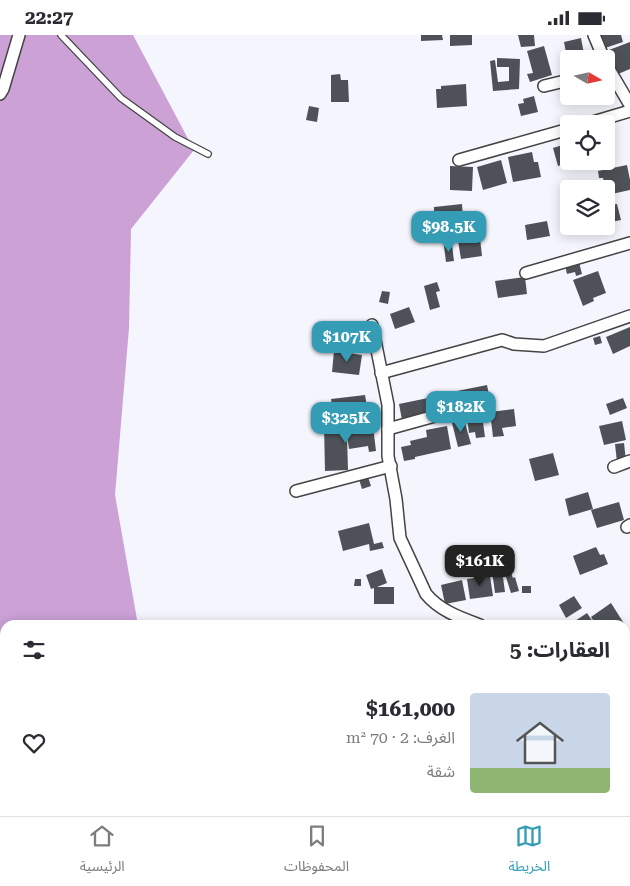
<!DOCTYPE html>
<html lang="ar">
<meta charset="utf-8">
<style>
body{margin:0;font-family:"Roboto Serif","Noto Sans Arabic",serif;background:#f7f7f7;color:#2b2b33;direction:rtl;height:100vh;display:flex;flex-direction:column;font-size:19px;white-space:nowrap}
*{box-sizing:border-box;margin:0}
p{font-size:16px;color:#7c7c81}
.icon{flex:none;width:28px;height:28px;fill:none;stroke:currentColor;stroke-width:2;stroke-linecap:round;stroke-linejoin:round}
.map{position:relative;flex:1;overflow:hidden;direction:ltr}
.details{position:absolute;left:0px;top:585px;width:630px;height:196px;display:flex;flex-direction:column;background:#fff;border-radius:15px 15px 0 0;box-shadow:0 2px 12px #0003;direction:rtl}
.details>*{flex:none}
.needle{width:32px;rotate:99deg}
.controls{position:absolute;left:560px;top:15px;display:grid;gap:10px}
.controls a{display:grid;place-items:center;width:55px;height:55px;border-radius:5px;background:#fff;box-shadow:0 2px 12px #0003;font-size:25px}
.price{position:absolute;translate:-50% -42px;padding:0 11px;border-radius:10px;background:#349db5;color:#fff;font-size:16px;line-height:32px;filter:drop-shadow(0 1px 2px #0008)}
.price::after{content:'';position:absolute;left:50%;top:30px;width:15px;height:11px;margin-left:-8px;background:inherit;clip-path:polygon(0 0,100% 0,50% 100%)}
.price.selected{background:#222;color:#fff}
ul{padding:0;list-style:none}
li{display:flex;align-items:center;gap:15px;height:125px;padding:0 20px}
li span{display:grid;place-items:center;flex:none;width:140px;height:100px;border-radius:5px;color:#555}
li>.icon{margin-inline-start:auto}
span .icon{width:60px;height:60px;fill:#fffc;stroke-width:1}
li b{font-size:21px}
h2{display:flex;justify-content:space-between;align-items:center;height:60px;padding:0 20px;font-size:21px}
.status{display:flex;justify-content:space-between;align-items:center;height:35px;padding:0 25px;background:#fff;direction:ltr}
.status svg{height:14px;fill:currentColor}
.menu{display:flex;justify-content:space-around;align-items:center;height:70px;border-top:1px solid #e1e1e2;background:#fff;font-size:14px;color:#7c7c81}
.menu a{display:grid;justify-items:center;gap:2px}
.menu .selected{color:#349db5}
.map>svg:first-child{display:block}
</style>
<div class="status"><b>22:27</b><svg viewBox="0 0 49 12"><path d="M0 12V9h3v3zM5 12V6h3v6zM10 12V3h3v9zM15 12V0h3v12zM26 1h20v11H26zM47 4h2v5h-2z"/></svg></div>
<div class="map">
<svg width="630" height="781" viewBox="0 0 630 781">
<rect width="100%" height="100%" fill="#f5f5fe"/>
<path fill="#cba1d6" d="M0,0H133L194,115L131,194L129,293L115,460L138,590H5V776H157V781H0Z"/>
<g fill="#4e5258">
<path d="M421,0H442L443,5L421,6Z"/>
<path d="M450,0H472V10L450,11Z"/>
<path d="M518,0H534L535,11L521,12Z"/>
<path d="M597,0H621L623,7L602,14Z"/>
<path d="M581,3L584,19L567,23L564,7Z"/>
<path d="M630,7V34L618,39L609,15Z"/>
<path d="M544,11L552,40L530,47L527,39L533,38L527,16Z"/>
<path d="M497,23L520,24L519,54L493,56L490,26L495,25L498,47L509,46V32H497Z"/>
<path d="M340,39L341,45H348L349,67H331V40Z"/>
<path d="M466,49L467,71L437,73L436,54H441V51Z"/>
<path d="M534,61L538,77L521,81L518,69L524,68L523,64Z"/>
<path d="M309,71L319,73L317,87L306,85Z"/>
<path d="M569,108V126L572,127L558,131L553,113Z"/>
<path d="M532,117L534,127H538L541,142L513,147L508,122Z"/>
<path d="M501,125L507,148L483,155L477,132Z"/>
<path d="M627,130L630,145V155L607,160L609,170L617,169L621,185L606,188V154L603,143H599L598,136Z"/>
<path d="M450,131L473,132L472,156L450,155Z"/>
<path d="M462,169L464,197L444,199L442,180H434V172Z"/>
<path d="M547,186L550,201L527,205L525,190Z"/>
<path d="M577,191H587L588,194L581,198Z"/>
<path d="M480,203L482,221L461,224L458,206Z"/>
<path d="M452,210L454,226L446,227L444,211Z"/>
<path d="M579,227L582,239L576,241L575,237L567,239L565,230Z"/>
<path d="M598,236L606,258L593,263L594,266L583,271L573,245Z"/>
<path d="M525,242L527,259L498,263L495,246Z"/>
<path d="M437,247L440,256L436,257L440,272L430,275L424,251Z"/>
<path d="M382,256L390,257L388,269L379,267Z"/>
<path d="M409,272L415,287L395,294L390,279Z"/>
<path d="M630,292V311L613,319L606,302Z"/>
<path d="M600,301L602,308L595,310L593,303Z"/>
<path d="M334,316L362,320L359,340L332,337Z"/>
<path d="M487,350L490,365L460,371L457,356Z"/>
<path d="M365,360L367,371L356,372L358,380L337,383L338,388L330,389L328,378L333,377L331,364Z"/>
<path d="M428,363L432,379L402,385L399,369Z"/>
<path d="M623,363L627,373L610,380L606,369Z"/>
<path d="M364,372L365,380H359L358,373Z"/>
<path d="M514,374L516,391L502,393L504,401L493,402L490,377Z"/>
<path d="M482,380L485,402L476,403L475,397L469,398L467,382Z"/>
<path d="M367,384L368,391H373L376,416L369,417L368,411L349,414L347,400L348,435L325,436L324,391H339V395H347L359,393L358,385Z"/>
<path d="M464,384L471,409L458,412L452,388Z"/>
<path d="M622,386L626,405L604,410L599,391Z"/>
<path d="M447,391L451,414L415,422V424L404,426L401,412L411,410L410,406L427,402L426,395Z"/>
<path d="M624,408L626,426L617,427L615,409Z"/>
<path d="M553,418L559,440L535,446L529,424Z"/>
<path d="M367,439L371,451L362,454L358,441Z"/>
<path d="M588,457L593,474L569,481L565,464Z"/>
<path d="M619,467L624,485L597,493L591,475Z"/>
<path d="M369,488L374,509L382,507L384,513L370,516L369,509L343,516L338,496Z"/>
<path d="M596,512L600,520L604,519L608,529L580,540L573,521Z"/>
<path d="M382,534L387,548L377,552H394V569H374V553L371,554L366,540Z"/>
<path d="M502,535L505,557L495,558L492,536Z"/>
<path d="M511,538L513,543L515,542L519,556L511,558L505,539Z"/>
<path d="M490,541L493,561L470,564L467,544Z"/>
<path d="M355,544H361V551H354Z"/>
<path d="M462,545L466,565L445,569L441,550Z"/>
<rect x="522" y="551" width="9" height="7"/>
<path d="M574,561L582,573L566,583L559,570Z"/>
<path d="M611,568L625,590H596L591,582Z"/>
<path d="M587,578L595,590H574L572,588Z"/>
</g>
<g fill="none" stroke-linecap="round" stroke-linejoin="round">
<g stroke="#444" stroke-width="8">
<path id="lane" d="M61,0L121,63L175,102L208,119"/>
</g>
<g stroke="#444" stroke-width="14">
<g id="street">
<path d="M594,0L604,24"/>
<path d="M606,29L630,70"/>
<path d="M544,51L569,45"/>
<path d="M0,59L3,54L19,0"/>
<path d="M586,89L630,76"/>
<path d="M459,125L569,94"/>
<path d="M526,238L630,208"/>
<path d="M372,290L388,370V421L396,464L400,503L426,559C440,576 461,583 480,590"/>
<path d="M381,338L502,305L514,309L544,311L630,281"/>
<path d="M388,394L482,368"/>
<path d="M614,432L630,426"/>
<path d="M296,456L391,431"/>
<path d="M627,492L630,490"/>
<path d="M625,753L630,756"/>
</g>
</g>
<use href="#lane" stroke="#fff" stroke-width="5.5"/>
<use href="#street" stroke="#fff" stroke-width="11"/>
</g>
</svg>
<div class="controls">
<a><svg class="needle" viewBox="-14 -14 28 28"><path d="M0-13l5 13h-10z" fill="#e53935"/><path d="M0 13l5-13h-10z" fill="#7c7c81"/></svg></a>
<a><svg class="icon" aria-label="locate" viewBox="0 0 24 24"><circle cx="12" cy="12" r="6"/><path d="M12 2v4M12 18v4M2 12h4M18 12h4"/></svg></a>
<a><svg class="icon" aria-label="layers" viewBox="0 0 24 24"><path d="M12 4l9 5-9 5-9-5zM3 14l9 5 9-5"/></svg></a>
</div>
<b class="price" style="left:449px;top:218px">$98.5K</b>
<b class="price" style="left:347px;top:328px">$107K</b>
<b class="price" style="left:461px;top:398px">$182K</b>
<b class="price" style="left:346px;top:409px">$325K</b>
<b class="price selected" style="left:480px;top:552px">$161K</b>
<section class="details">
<h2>العقارات: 5<svg class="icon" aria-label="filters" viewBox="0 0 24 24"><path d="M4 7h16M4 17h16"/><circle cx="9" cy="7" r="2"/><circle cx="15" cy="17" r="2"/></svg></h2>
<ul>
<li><span style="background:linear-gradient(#c9d6e8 75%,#8fb573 0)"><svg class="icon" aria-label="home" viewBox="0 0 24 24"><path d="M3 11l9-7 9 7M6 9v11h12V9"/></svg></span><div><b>$161,000</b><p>الغرف: 2 · 70 m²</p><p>شقة</p></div><svg class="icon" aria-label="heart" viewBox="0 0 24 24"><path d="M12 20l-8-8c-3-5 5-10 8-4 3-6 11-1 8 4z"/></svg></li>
</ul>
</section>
</div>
<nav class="menu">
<a class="selected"><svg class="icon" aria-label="map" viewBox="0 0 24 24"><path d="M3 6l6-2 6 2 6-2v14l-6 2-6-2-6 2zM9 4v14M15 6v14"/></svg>الخريطة</a>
<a><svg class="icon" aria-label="saved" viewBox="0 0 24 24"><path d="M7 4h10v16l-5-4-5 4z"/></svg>المحفوظات</a>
<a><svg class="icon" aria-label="home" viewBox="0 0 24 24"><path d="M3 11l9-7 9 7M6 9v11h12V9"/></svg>الرئيسية</a>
</nav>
